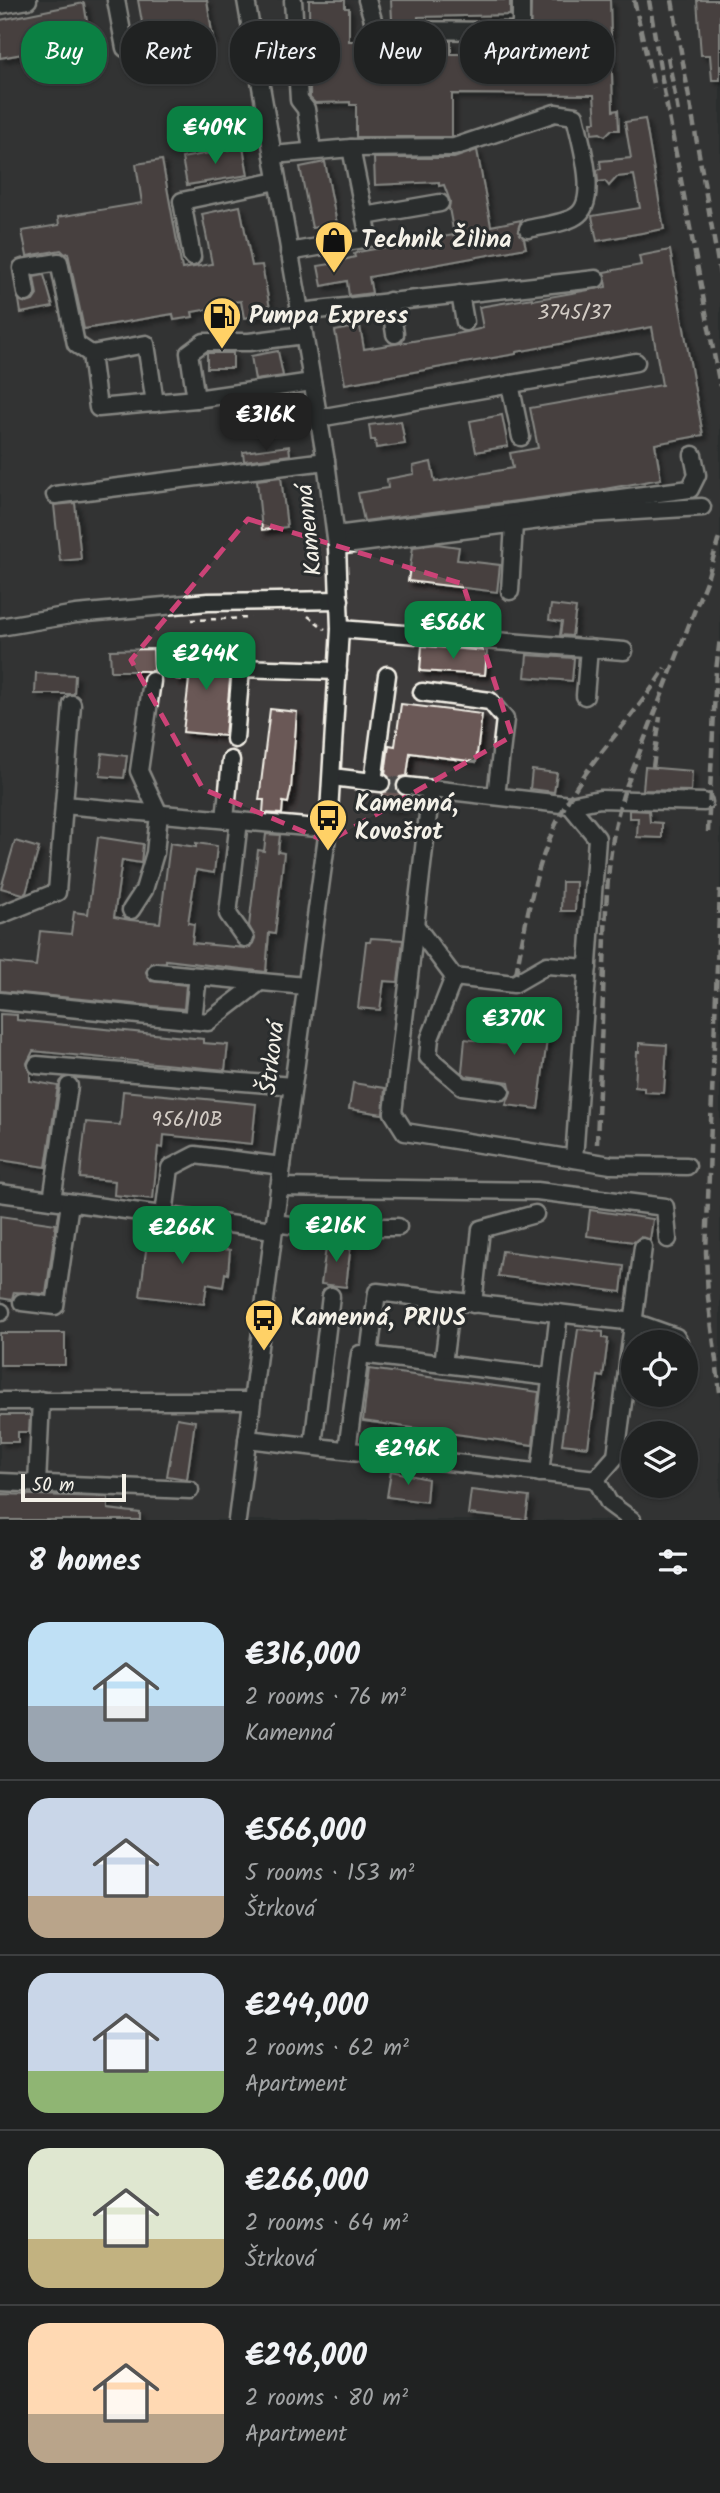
<!DOCTYPE html>
<meta charset="utf-8">
<style>
body{margin:0;font-family:Kalam,sans-serif;background:#282a2a;color:#f1f3f6;height:100vh;display:flex;flex-direction:column;font-size:26px;white-space:nowrap}
*{box-sizing:border-box;margin:0}
p{font-size:23px;color:#a2a4a5}
.icon{flex:none;width:38px;height:38px;fill:none;stroke:currentColor;stroke-width:2;stroke-linecap:round;stroke-linejoin:round}
.map{position:relative;height:1520px;overflow:hidden}
.details{display:flex;flex-direction:column;background:#202222;flex:1}
.details>*{flex:none}
.hud{position:absolute;left:21px;top:21px;width:679px;height:63px;display:flex;gap:14px}
.tools{position:absolute;left:621px;top:1330px;display:grid;gap:14px}
.tools a{display:grid;place-items:center;width:77px;height:77px;border-radius:50%;background:#202222;box-shadow:0 2px 5px #0004,0 0 0 2px #3d3f40;font-size:35px}
.scale{position:absolute;left:21px;bottom:18px;width:105px;box-sizing:border-box;padding-left:7px;border:4px solid #f4f1e8;border-top:0;font-size:19px;line-height:24px;white-space:nowrap;color:#f4f1e8;-webkit-text-stroke:5px #2a2d2e;paint-order:stroke}
.price{position:absolute;translate:-50% -60px;padding:0 16px;border-radius:14px;background:#0b8043;color:#fff;font-size:23px;line-height:46px;filter:drop-shadow(0 2px 4px #0008)}
.price::after{content:'';position:absolute;left:50%;top:42px;width:21px;height:16px;margin-left:-10px;background:inherit;clip-path:polygon(0 0,100% 0,50% 100%)}
.price.on{background:#222;color:#fff}
ul{padding:0;list-style:none}
li{display:flex;align-items:center;gap:21px;height:175px;padding:0 28px}
li+li{border-top:2px solid #3d3f40}
li span{display:grid;place-items:center;flex:none;width:196px;height:140px;border-radius:21px;color:#555}
li>.icon{margin-inline-start:auto}
span .icon{width:84px;height:84px;fill:#fffc;stroke-width:1}
li b{font-size:30px}
h2{display:flex;justify-content:space-between;align-items:center;height:84px;padding:0 28px;font-size:30px}
.chip{padding:0 24px;border-radius:28px;background:#202222;box-shadow:0 2px 5px #0004,0 0 0 2px #3d3f40;font-size:24px;line-height:63px}
.chip.on{background:#0b8043;color:#fff}
.map>svg:first-child{display:block}
</style>
<div class="map">
<svg width="720" height="1520" viewBox="0 0 720 1520">
<defs>
<filter id="shadow"><feDropShadow dx="4.5" dy="4.5" stdDeviation="2" flood-color="#0009"/></filter>
</defs>
<rect width="100%" height="100%" fill="#2a2d2e"/>
<filter id="ink" filterUnits="userSpaceOnUse"><feTurbulence type="fractalNoise" baseFrequency=".0143" numOctaves="2"/><feDisplacementMap in="SourceGraphic" scale="14" xChannelSelector="R" yChannelSelector="G"/><feConvolveMatrix kernelMatrix="1 2 1 2 8 2 1 2 1" color-interpolation-filters="sRGB"/></filter>
<g filter="url(#ink)">
<path fill="#3e3a3a" fill-rule="evenodd" d="M0,0H720V1520H0ZM634,1342H686V1395H634ZM634,1433H686V1486H634Z"/>
<g fill="#6b5857" stroke="#f4f1e8" stroke-width="2" filter="url(#shadow)">
<path d="M138,0H207L213,39L147,50Z"/>
<path d="M309,0H345V8H349V41H451V54H490V52H495V50H506V55H529L531,0H610L613,111L618,110L619,130H611L605,136L600,133L592,134L591,122H596L594,95L452,94V137H356V105H350V102L315,103L310,98Z"/>
<path d="M391,0H510V15L418,17V20H392Z"/>
<path d="M697,0H720V80H712L710,55H701Z"/>
<path d="M84,3L93,59L37,68L34,52L0,58V20Z"/>
<path d="M645,119L664,229L597,241L592,216L640,208L634,175L617,177L609,186L605,181L598,182L597,170L601,169L600,161L631,158L625,122Z"/>
<path d="M243,147L248,175L187,185L182,158Z"/>
<path d="M477,150L491,226L521,220L518,230L524,239L526,248L369,277L372,293L349,296L347,281L322,286L318,266L343,262V260L355,257L354,254L358,252L454,235L449,208L450,201L444,185L439,186V182L375,185L374,158H454Z"/>
<path d="M162,160L182,269L212,264L202,214L240,206L252,266L262,265L271,314L244,318L241,301L233,302V305L192,312L193,317L174,320L173,314L84,329L68,253L65,254L61,250L27,256L22,231L59,225L58,217L142,203L136,164Z"/>
<path d="M325,162L337,224L312,228L300,167Z"/>
<path d="M670,250L703,435L655,444L661,479L599,490L364,521L358,493L388,488L387,479L414,474L413,466L431,462L435,482L513,468L510,453L538,448L530,408L662,385L652,327L516,352V354L345,384L335,331L360,326L364,349L467,332L483,328L479,307L532,298L533,300L606,287L604,272L641,265L639,256Z"/>
<path d="M44,275L53,307L21,313L19,300L27,303L33,301L37,295L34,277Z"/>
<path d="M278,351L283,376L255,380L251,356Z"/>
<rect x="207" y="353" width="26" height="15"/>
<path d="M502,415L508,446L476,452L470,421Z"/>
<path d="M401,421L405,444L376,448L375,440H371L369,425Z"/>
<path d="M289,446L290,455L244,461L243,452Z"/>
<path d="M281,477L287,527L262,530L257,480Z"/>
<path d="M75,503L81,559L60,561L54,505Z"/>
<path d="M437,544L459,547L457,560L500,565L497,592L408,581L413,547Z"/>
<path d="M551,605L576,608L572,636L560,635L562,622L549,620Z"/>
<path d="M422,646L487,651L485,675L420,671Z"/>
<path d="M153,649L154,671H111L110,650Z"/>
<path d="M179,652L232,657L225,736L183,732L189,680L176,679Z"/>
<path d="M527,655L574,658L572,681L525,677Z"/>
<path d="M36,673L75,675L74,694H35Z"/>
<path d="M401,704L482,714L476,762L410,753L407,776L401,777L396,784L397,791L405,796L403,810L381,807L382,793L389,790L391,785L390,778L385,774L389,745L395,746Z"/>
<path d="M270,709L297,712L291,789L288,803L283,802L282,814L263,813L264,800H259Z"/>
<path d="M102,753L127,756L124,778L100,776Z"/>
<path d="M645,767L692,771L691,791L643,790Z"/>
<path d="M532,770L557,773L554,792L530,789Z"/>
<path d="M629,810L649,811L650,822L662,823V838L637,837L638,818H629Z"/>
<path d="M266,834L280,835L278,852L284,853L275,934L269,933L266,972L166,960V962L151,963L146,972L151,981L186,985L184,1009L0,991V962L36,966L40,931L71,934L74,912L88,914L98,837L143,844L141,863L122,860L114,917L130,920L160,923L170,843L196,847V843L217,846L214,873L196,870L188,923L194,924L192,943L245,948L250,947L255,938L249,926L258,850L264,851Z"/>
<path d="M15,841L39,848L26,893L23,894L1,888Z"/>
<path d="M562,882H576L575,911H561Z"/>
<path d="M371,938L403,940L398,982L384,981L380,1010L358,1008L366,942H370Z"/>
<path d="M519,1004L551,1008L538,1109L506,1105L511,1092L509,1082L466,1076L462,1072L465,1039L513,1045Z"/>
<path d="M0,1014L17,1015V1020L203,1039V1043L228,1045L225,1070L33,1051L27,1063L30,1073V1081L58,1086L46,1167L0,1160Z"/>
<path d="M639,1043L667,1045L664,1093L644,1092V1088L635,1087L637,1052H639Z"/>
<path d="M353,1083L385,1088L383,1114L349,1109Z"/>
<path d="M123,1091L256,1104L252,1144L164,1135L163,1148L158,1147L153,1199L114,1195L115,1181L80,1178L82,1155L86,1122L120,1125Z"/>
<path d="M590,1210L653,1219L650,1240L640,1237L634,1242L587,1236Z"/>
<path d="M0,1216L56,1224L46,1294L14,1292L12,1300L0,1298Z"/>
<path d="M149,1228L213,1236L212,1248L230,1250L228,1274L225,1273L223,1287L207,1284L204,1304L140,1296Z"/>
<path d="M327,1240L351,1244L346,1287L321,1284Z"/>
<path d="M502,1251L624,1266L621,1292L498,1276Z"/>
<path d="M578,1329L603,1332V1338L608,1339L603,1377L598,1376L588,1447L562,1444Z"/>
<rect x="0" y="1333" width="65" height="32"/>
<path d="M369,1369L539,1392L533,1445L363,1421Z"/>
<path d="M0,1415H30L29,1432H18V1442H0Z"/>
<path d="M177,1418L195,1421L187,1479L167,1476Z"/>
<path d="M391,1471L428,1479L426,1502L387,1497Z"/>
<path d="M471,1490L529,1497L526,1520L468,1514Z"/>
<path d="M0,1494L108,1497V1509L140,1513V1520H0Z"/>
</g>
<g fill="none" stroke-linecap="round" stroke-linejoin="round">
<path stroke="#484a4a" stroke-width="16" stroke-dasharray="16 8" stroke-linecap="butt" d="M383,784L406,786"/>
<g stroke="#f4f1e8" stroke-width="21">
<g id="minor">
<path d="M116,0L125,48"/>
<path d="M293,0L299,100L306,109L312,151"/>
<path d="M367,0L376,30L521,31V0"/>
<path d="M0,2V5L28,0"/>
<path d="M273,155L351,148L454,147L555,113L575,116C580,140 600,201 576,216C566,223 541,226 528,229"/>
<path d="M365,216L440,203"/>
<path d="M289,252L369,238L351,148"/>
<path d="M192,257L182,201L277,181"/>
<path d="M26,293L22,268L59,262L76,344L91,354L98,408L196,399L312,382"/>
<path d="M460,294L465,322"/>
<path d="M390,301L395,334"/>
<path d="M300,312L596,279"/>
<path d="M91,354L146,344L155,403"/>
<path d="M510,384L521,437"/>
<path d="M196,399L189,353L204,342H249L304,335"/>
<path d="M319,418L636,362"/>
<path d="M55,495L326,461"/>
<path d="M336,535L690,489L697,475L693,455"/>
<path d="M337,546L587,514L702,507"/>
<path d="M510,591L514,524"/>
<path d="M0,627L76,614L208,602L340,600"/>
<path d="M340,629L624,651"/>
<path d="M422,692L490,701L505,719L496,796"/>
<path d="M585,696L589,648"/>
<path d="M235,739L241,668L338,671"/>
<path d="M332,777L381,783"/>
<path d="M373,782L387,675"/>
<path d="M406,786L570,805L600,799L704,802"/>
<path d="M431,789L393,1113L405,1132L611,1165L687,1166"/>
<path d="M64,805L328,829"/>
<path d="M570,805L597,838L574,1159"/>
<path d="M225,819L231,760"/>
<path d="M239,821L228,914L245,938"/>
<path d="M131,910L144,890L155,853L159,814L139,771L152,681"/>
<path d="M0,915L57,892L72,704"/>
<path d="M415,925L454,977L514,984L547,965L588,968"/>
<path d="M156,972L305,986"/>
<path d="M454,977L430,1038L428,1057L462,1086L501,1091"/>
<path d="M0,1001L208,1022L260,982"/>
<path d="M193,1020L198,976"/>
<path d="M37,1065L292,1086"/>
<path d="M279,1187L537,1191L665,1207L668,1239"/>
<path d="M0,1193L273,1230"/>
<path d="M52,1200L69,1086"/>
<path d="M164,1215L170,1168L195,1155L282,1166"/>
<path d="M274,1223L306,1227H398"/>
<path d="M22,1302L55,1306L70,1203"/>
<path d="M473,1304L481,1229L535,1214"/>
<path d="M0,1312H1"/>
<path d="M369,1355L377,1292L634,1322L676,1337L679,1342"/>
<path d="M443,1364L451,1301"/>
<path d="M0,1401H251"/>
<path d="M247,1439L596,1479L616,1456L643,1247"/>
<path d="M313,1445L331,1296"/>
<path d="M347,1450L360,1354L551,1377"/>
<path d="M540,1473L559,1313"/>
<path d="M596,1479L609,1503L632,1520"/>
<path d="M0,1482L190,1490"/>
<path d="M37,1484L41,1400"/>
<path d="M237,1520L282,1166L328,829L340,629L337,546L326,461L246,0"/>
</g>
</g>
<g stroke="#f4f1e8" stroke-width="2.5" stroke-dasharray="5 5" stroke-linecap="butt">
<path d="M308,616L325,629"/>
<path d="M191,620L251,618"/>
</g>
<use href="#minor" stroke="#2a2d2e" stroke-width="16"/>
<g stroke="#f4f1e8" stroke-width="4.5" stroke-dasharray="10 5" stroke-linecap="butt">
<path d="M634,0L654,88"/>
<path d="M649,0L662,80L720,386"/>
<path d="M672,0L720,274"/>
<path d="M668,57L678,112"/>
<path d="M653,767L660,717"/>
<path d="M708,832L716,671L720,638"/>
<path d="M720,889L706,1252L708,1297L720,1392"/>
<path d="M516,974C527,915 536,859 565,806C592,756 636,716 665,668"/>
<path d="M597,1144C599,1085 602,1026 604,967C606,908 606,849 624,792L708,576L720,534"/>
</g>
</g>
</g>
<path d="M0 0H720V1520H0ZM248,519L463,584L512,736L328,842L203,789L131,660Z" fill="#2a2d2e" fill-opacity=".55" fill-rule="evenodd"/>
<path fill="none" stroke="#cc4377" stroke-width="5" stroke-dasharray="14 9" stroke-linejoin="round" d="M248,519L463,584L512,736L328,842L203,789L131,660Z"/>
<defs>
<g id="shop-pin" transform="scale(2.0125)"><path d="M0 17L-7.5 6A9.5 9.5 0 1 1 7.5 6Z" fill="#ffd166" stroke="#2a2d2e"/><path d="M-5-2.5h2.3a2.7 3.5 0 0 1 5.4 0H5L5.5 6h-11ZM-1.5-2.5h3a1.5 2.3 0 0 0-3 0Z" fill="#111"/></g>
<g id="fuel-pin" transform="scale(2.0125)"><path d="M0 17L-7.5 6A9.5 9.5 0 1 1 7.5 6Z" fill="#ffd166" stroke="#2a2d2e"/><path d="M-5.5-6h7V0h2V4h1.3V-2.5L3-4.5l.8-.8L6-3V5H2.5V1h-1V6h-7ZM-4.2-4.7v3.2H.2V-4.7Z" fill="#111"/></g>
<g id="bus-pin" transform="scale(2.0125)"><path d="M0 17L-7.5 6A9.5 9.5 0 1 1 7.5 6Z" fill="#ffd166" stroke="#2a2d2e"/><path d="M-5-6H5V4H4V6H2V4H-2V6H-4V4H-5ZM-3.5-4V0h7V-4ZM-3.5 1.2v1.5H-2V1.2ZM2 1.2v1.5H3.5V1.2Z" fill="#111"/></g>
</defs>
<g fill-rule="evenodd">
<use href="#shop-pin" x="334" y="240"/>
<use href="#fuel-pin" x="222" y="316"/>
<use href="#bus-pin" x="328" y="818"/>
<use href="#bus-pin" x="264" y="1318"/>
</g>
<g text-anchor="middle" dominant-baseline="central" stroke-width="6" stroke-linejoin="round" paint-order="stroke">
<g font-size="21" fill="#d2cbc4">
<text x="574" y="313">3745/37</text>
<text x="187" y="1120">956/10B</text>
</g>
<g font-size="24" font-weight="bold" fill="#f4f1e8" stroke="#2a2d2e" text-anchor="start">
<text x="361" y="240">Technik Žilina</text>
<text x="249" y="316">Pumpa Express</text>
<text x="355" y="804">Kamenná,<tspan x="355" dy="28">Kovošrot</tspan></text>
<text x="291" y="1318">Kamenná, PRIUS</text>
</g>
<g font-size="24" fill="#f4f1e8" stroke="#2a2d2e">
<text transform="translate(310 530) rotate(-96)">Kamenná</text>
<text transform="translate(273 1058) rotate(-83)">Štrková</text>
</g>
</g>
</svg>
<div class="tools">
<a><svg class="icon" aria-label="locate" viewBox="0 0 24 24"><circle cx="12" cy="12" r="6"/><path d="M12 2v4M12 18v4M2 12h4M18 12h4"/></svg></a>
<a><svg class="icon" aria-label="layers" viewBox="0 0 24 24"><path d="M12 4l9 5-9 5-9-5zM3 14l9 5 9-5"/></svg></a>
</div>
<div class="scale">50 m</div>
<b class="price" style="left:215px;top:166px">€409K</b>
<b class="price on" style="left:266px;top:453px">€316K</b>
<b class="price" style="left:453px;top:661px">€566K</b>
<b class="price" style="left:206px;top:692px">€244K</b>
<b class="price" style="left:514px;top:1057px">€370K</b>
<b class="price" style="left:336px;top:1264px">€216K</b>
<b class="price" style="left:182px;top:1266px">€266K</b>
<b class="price" style="left:408px;top:1487px">€296K</b>
<div class="hud">
<a class="chip on">Buy</a>
<a class="chip">Rent</a>
<a class="chip">Filters</a>
<a class="chip">New</a>
<a class="chip">Apartment</a>
</div>
</div>
<section class="details">
<h2>8 homes<svg class="icon" aria-label="filters" viewBox="0 0 24 24"><path d="M4 7h16M4 17h16"/><circle cx="9" cy="7" r="2"/><circle cx="15" cy="17" r="2"/></svg></h2>
<ul>
<li><span style="background:linear-gradient(#bfe0f5 60%,#9aa5b1 0)"><svg class="icon" aria-label="home" viewBox="0 0 24 24"><path d="M3 11l9-7 9 7M6 9v11h12V9"/></svg></span><div><b>€316,000</b><p>2 rooms · 76 m²</p><p>Kamenná</p></div></li>
<li><span style="background:linear-gradient(#c9d6e8 70%,#b9a48a 0)"><svg class="icon" aria-label="home" viewBox="0 0 24 24"><path d="M3 11l9-7 9 7M6 9v11h12V9"/></svg></span><div><b>€566,000</b><p>5 rooms · 153 m²</p><p>Štrková</p></div></li>
<li><span style="background:linear-gradient(#c9d6e8 70%,#8fb573 0)"><svg class="icon" aria-label="home" viewBox="0 0 24 24"><path d="M3 11l9-7 9 7M6 9v11h12V9"/></svg></span><div><b>€244,000</b><p>2 rooms · 62 m²</p><p>Apartment</p></div></li>
<li><span style="background:linear-gradient(#dfe7d0 65%,#c2b280 0)"><svg class="icon" aria-label="home" viewBox="0 0 24 24"><path d="M3 11l9-7 9 7M6 9v11h12V9"/></svg></span><div><b>€266,000</b><p>2 rooms · 64 m²</p><p>Štrková</p></div></li>
<li><span style="background:linear-gradient(#ffd9b3 65%,#b9a48a 0)"><svg class="icon" aria-label="home" viewBox="0 0 24 24"><path d="M3 11l9-7 9 7M6 9v11h12V9"/></svg></span><div><b>€296,000</b><p>2 rooms · 80 m²</p><p>Apartment</p></div></li>
</ul>
</section>
